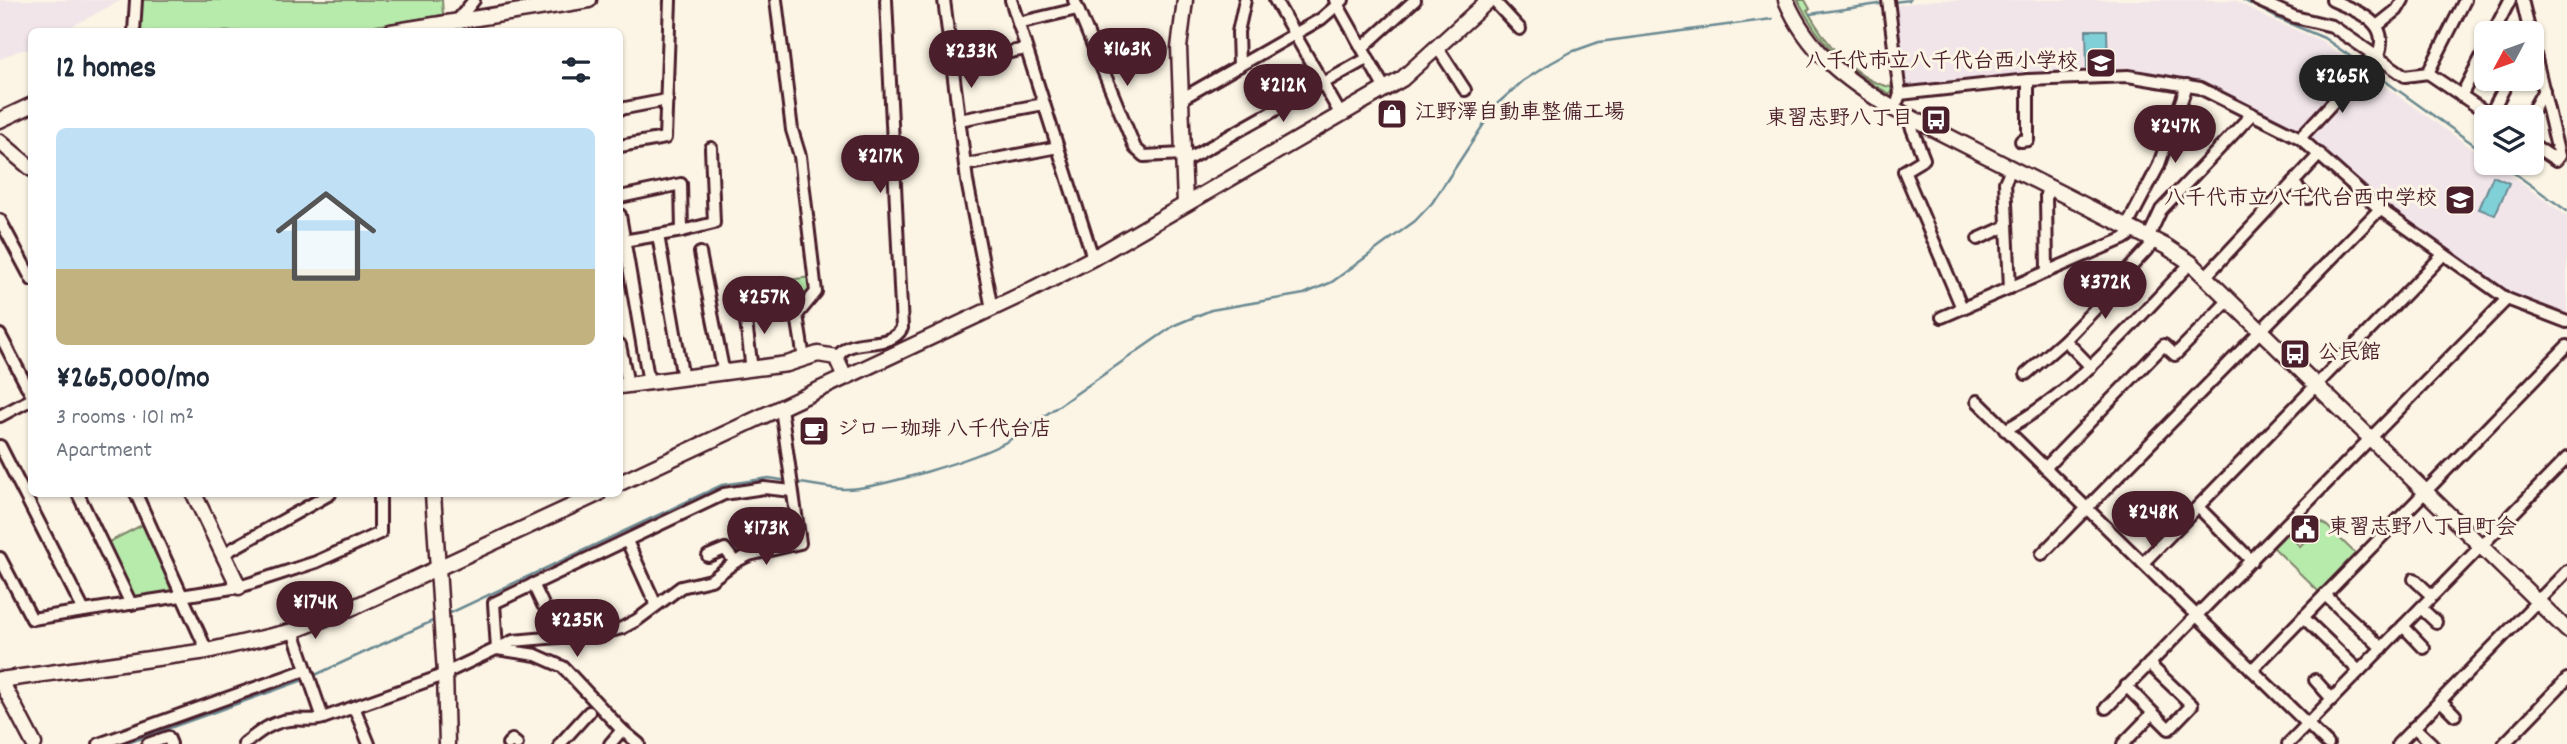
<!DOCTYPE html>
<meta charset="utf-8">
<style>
body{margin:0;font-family:Dekko,"Klee One",sans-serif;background:#f6f6f7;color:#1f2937;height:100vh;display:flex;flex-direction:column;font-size:26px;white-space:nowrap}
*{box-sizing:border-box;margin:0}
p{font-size:23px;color:#747a83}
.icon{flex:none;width:38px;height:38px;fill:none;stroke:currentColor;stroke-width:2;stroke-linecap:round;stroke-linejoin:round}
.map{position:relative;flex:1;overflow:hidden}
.drawer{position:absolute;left:28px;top:28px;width:595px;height:469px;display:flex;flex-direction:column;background:#fff;border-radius:10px;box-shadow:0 2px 5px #0004}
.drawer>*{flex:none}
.needle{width:46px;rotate:229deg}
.fabs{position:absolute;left:2474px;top:21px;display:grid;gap:14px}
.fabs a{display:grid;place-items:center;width:70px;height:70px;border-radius:10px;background:#fff;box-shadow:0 2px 5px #0004;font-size:35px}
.price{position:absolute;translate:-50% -60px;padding:0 16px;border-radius:24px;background:#4a1f2b;color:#fff;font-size:23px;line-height:46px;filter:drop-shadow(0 2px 4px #0008)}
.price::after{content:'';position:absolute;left:50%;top:42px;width:21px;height:16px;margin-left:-10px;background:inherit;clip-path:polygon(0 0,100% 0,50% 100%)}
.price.active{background:#222;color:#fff}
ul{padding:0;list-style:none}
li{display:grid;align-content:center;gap:14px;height:371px;padding:0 28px}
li+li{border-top:2px solid #e0e1e3}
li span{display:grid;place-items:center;height:217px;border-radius:10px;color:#555}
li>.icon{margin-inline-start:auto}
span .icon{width:126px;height:126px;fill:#fffc;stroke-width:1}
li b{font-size:30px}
h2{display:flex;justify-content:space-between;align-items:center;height:84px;padding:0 28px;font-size:30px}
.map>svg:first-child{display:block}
</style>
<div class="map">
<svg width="2567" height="744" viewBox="0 0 2567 744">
<rect width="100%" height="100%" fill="#fcf5e5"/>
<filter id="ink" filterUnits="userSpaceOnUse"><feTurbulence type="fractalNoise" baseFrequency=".0143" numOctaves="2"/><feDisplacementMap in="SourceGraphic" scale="14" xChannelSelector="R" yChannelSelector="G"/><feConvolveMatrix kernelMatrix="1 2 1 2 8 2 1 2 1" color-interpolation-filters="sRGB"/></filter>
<g filter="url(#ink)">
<g fill="#f1e5e9">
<path d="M0,0H122L63,31L32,32L31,49L18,51L0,59Z"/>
<path d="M1937,0H2235L2267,18L2322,41L2360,68L2300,131L2296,132L2205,85L2031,75L1906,89L1903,87L1896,5Z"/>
<path d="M2366,73L2487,159V163H2493L2567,216V318L2505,293L2382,206L2309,141L2306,136Z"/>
</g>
<g fill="#b7ebac" stroke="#80856c" stroke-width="2">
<path d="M139,0H442L443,15L344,31L138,32Z"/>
<path d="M1798,0H1805L1810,9L1807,10C1824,40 1854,81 1891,87L1892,93L1890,94C1849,73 1818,42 1798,0Z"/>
<path d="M811,277L812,291L792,315L788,280Z"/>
<path d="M2323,522L2358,556L2321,594L2271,545L2284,531L2300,546Z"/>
<path d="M144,524L173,594L134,599L107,543Z"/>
</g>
<g fill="#7fd0d7" stroke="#6a8992" stroke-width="2">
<path d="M2086,30H2107L2108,67L2087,68Z"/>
<path d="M2493,176L2509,183L2495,215L2479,209Z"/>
</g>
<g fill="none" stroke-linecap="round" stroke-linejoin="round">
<g stroke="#6a8992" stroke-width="2.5">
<path d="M2243,0L2279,19L2324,38L2361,64"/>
<path d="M1893,2L1910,0"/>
<path d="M1810,14L1886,3"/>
<path d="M2367,68L2487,154"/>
<path d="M2500,163L2567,211"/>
<path d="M794,482C810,484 827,488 843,489C876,490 978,458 1008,441L1175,325L1211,310L1304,294L1332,282L1415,221L1432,203L1497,104L1523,81L1551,63L1571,52L1599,42L1772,19"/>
<path d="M446,615L722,485L769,478L788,481"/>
<path d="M313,676L437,619"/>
<path d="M125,744L306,679"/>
</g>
<g stroke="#4a1f2b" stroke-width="16">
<g id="street">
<path d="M776,0L792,130L800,156L816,292L797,315L804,359"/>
<path d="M944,0L967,181L992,309"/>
<path d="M1011,0L1093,258"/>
<path d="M1074,0L1135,148L1144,156L1183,154"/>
<path d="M1275,0L1341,115"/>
<path d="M1335,0L1385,89"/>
<path d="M1493,0L1520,29"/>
<path d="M1888,0L1900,94L1898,100"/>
<path d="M2257,0L2295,17L2332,26L2405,76L2428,73L2493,117"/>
<path d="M2332,0C2359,13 2393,22 2377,58"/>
<path d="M2522,0L2530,33"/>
<path d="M457,21L474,0"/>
<path d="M1018,23L1077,9"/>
<path d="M2377,26L2397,10L2403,0"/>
<path d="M134,32L136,0"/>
<path d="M2493,33L2510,0"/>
<path d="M2532,42L2559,156L2556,160L2532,144"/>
<path d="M1437,47L1465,90"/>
<path d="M1362,48L1415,0"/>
<path d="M952,63L1026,49"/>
<path d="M1239,66L1238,32L1245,0"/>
<path d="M2428,73L2465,0"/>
<path d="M1900,94L2028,80L2128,76L2200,88L2300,138L2380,209L2507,299L2567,322"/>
<path d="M2461,96L2487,46"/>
<path d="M1181,99L1321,19L1343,0"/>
<path d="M620,109L667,100"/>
<path d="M2490,115L2509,79"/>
<path d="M2529,117L2544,90"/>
<path d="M959,120L1044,104"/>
<path d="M1916,121L1911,126L1924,159L1904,171L1962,308"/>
<path d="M2300,138L2362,71L2372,55"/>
<path d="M2021,141L2028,140V80"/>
<path d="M620,146L665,138L670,0"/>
<path d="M1183,162L1368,58"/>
<path d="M965,165L1058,147"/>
<path d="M2293,183L2308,198"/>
<path d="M620,197L681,184L682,231L623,241"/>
<path d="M620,215L649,383"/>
<path d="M0,220L32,280"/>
<path d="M2126,228L2158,167L2187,85"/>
<path d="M682,231L714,223L711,148"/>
<path d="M658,235L683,379"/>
<path d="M2148,238L2161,210L2252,114"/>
<path d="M1978,239L2007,226"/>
<path d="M700,253L724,374"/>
<path d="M2047,272L2046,194L2050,189"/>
<path d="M2205,277L2320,154"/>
<path d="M2010,288L2005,182L2011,169"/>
<path d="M744,306L752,370"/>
<path d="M1942,317L2123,239L2134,232"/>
<path d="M0,335L32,396"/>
<path d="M2065,340L2091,367"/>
<path d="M620,345L628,385"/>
<path d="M836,357C840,354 845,348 849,347C865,340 892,347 902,328L886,0"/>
<path d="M2026,374L2065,340L2127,276V271L2155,241"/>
<path d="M1977,401L2328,744"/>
<path d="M0,416L32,399"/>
<path d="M2005,430C2079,390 2133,322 2191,263"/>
<path d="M0,446L84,611"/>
<path d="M2045,468L2164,345L2175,355L2229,300"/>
<path d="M78,494L131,604"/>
<path d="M136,494L207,651"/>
<path d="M2198,507L2252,561"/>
<path d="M627,541L656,605"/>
<path d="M223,554L330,494"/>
<path d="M2042,554L2380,209"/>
<path d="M708,556L725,549L735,562"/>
<path d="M0,558L32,619L239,587L316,562L380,533V494"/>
<path d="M2143,563L2443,255"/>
<path d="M2414,579L2432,596"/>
<path d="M533,584L543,605"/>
<path d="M2325,595L2382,648"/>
<path d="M2421,608L2436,622"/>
<path d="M2303,617L2359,671"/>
<path d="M2403,626L2424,648"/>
<path d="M293,631L323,718"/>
<path d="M497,649L494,603L724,494L764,488L792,491"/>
<path d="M497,649L536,655L563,667L622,730L639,744"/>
<path d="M2252,670L2567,346"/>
<path d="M2315,680L2332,699"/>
<path d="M2126,686L2169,729L2192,705L2149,664"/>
<path d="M2440,700L2455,715"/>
<path d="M354,707L369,744"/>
<path d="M2106,708L2507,299"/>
<path d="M2414,727L2432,744"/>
<path d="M99,744L305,670"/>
<path d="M148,744L168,737L171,744"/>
<path d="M244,744C258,733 271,722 289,720C302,718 311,722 323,718L433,679L513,641L603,633L622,628L637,620L681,587L711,580L735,562L749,555L800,543L781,408"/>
<path d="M508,744L512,740L517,744"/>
<path d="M560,744L589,712"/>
<path d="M610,744L622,730"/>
<path d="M2123,744L2152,714"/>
<path d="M2288,744L2567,458"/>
<path d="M2398,744L2567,571"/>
<path d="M2504,744L2567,679"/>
</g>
</g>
<g stroke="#4a1f2b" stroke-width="19">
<g id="secondary">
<path d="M1786,0C1808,52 1847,81 1894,109L2167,247L2191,263L2567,630"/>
<path d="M391,32L589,0"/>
<path d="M0,120L32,105"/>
<path d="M0,142L32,169"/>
<path d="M1185,204L1179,48L1185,0"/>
<path d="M620,386L787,364L818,354L836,357L845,377"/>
<path d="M620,483L1025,293L1093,258L1402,79L1489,0"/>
<path d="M194,494L239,587"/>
<path d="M433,494L445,673L447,744"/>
<path d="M0,679L34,744"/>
<path d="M0,680L207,651L293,631L356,606L598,494"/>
</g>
</g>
<use href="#street" stroke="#fcf5e5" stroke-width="10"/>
<use href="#secondary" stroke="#fcf5e5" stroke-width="14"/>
</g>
</g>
<defs>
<g id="school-square" transform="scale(1.575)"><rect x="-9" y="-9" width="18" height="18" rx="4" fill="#4a1f2b" stroke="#fcf5e5"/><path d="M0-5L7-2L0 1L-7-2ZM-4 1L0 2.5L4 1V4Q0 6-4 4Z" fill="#fff"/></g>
<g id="shop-square" transform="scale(1.575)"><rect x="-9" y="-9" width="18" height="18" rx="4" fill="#4a1f2b" stroke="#fcf5e5"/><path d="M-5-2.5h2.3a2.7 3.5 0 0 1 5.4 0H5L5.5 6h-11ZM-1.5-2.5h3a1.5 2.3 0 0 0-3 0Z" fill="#fff"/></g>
<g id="bus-square" transform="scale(1.575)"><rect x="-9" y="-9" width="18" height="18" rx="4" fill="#4a1f2b" stroke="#fcf5e5"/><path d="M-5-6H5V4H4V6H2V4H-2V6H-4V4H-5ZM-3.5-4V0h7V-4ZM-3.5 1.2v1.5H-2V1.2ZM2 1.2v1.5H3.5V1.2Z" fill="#fff"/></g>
<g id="cafe-square" transform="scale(1.575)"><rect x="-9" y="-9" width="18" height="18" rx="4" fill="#4a1f2b" stroke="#fcf5e5"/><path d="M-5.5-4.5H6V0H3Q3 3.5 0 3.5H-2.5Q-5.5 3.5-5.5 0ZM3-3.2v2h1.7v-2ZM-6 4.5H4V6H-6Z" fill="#fff"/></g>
<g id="civic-square" transform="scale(1.575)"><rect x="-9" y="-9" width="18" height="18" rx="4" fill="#4a1f2b" stroke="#fcf5e5"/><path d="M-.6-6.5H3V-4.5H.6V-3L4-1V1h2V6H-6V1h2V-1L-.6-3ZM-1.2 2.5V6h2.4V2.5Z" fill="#fff"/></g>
</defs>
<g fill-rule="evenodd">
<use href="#school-square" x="2101" y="63"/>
<use href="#shop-square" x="1392" y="114"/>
<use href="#bus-square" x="1936" y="120"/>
<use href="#school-square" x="2460" y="200"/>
<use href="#bus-square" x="2295" y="354"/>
<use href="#cafe-square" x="814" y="431"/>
<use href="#civic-square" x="2305" y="529"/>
</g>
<g text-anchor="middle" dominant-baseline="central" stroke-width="6" stroke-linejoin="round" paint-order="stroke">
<g font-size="21" font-weight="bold" fill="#4a1f2b" stroke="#fcf5e5" text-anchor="start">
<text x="2078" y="63" text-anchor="end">八千代市立八千代台西小学校</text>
<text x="1415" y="114">江野澤自動車整備工場</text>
<text x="1913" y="120" text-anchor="end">東習志野八丁目</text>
<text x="2437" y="200" text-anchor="end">八千代市立八千代台西中学校</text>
<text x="2318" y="354">公民館</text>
<text x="837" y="431">ジロー珈琲 八千代台店</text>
<text x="2328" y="529">東習志野八丁目町会</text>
</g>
</g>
</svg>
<div class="fabs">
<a><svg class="needle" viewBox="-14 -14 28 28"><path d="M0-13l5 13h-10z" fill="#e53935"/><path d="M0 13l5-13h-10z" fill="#747a83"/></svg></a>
<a><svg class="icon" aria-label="layers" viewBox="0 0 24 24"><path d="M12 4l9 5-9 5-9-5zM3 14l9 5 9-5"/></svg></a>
</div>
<b class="price" style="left:1127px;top:88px">¥163K</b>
<b class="price" style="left:971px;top:90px">¥233K</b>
<b class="price active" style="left:2342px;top:115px">¥265K</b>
<b class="price" style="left:1283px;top:124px">¥212K</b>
<b class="price" style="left:2175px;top:165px">¥247K</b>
<b class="price" style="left:880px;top:195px">¥217K</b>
<b class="price" style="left:2105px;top:321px">¥372K</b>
<b class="price" style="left:764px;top:336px">¥257K</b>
<b class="price" style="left:2153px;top:551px">¥248K</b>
<b class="price" style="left:766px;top:567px">¥173K</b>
<b class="price" style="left:315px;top:641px">¥174K</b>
<b class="price" style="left:577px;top:659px">¥235K</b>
<section class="drawer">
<h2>12 homes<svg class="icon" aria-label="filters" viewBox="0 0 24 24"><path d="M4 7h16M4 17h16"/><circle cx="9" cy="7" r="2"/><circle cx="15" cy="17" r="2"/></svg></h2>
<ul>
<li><span style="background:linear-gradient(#bfe0f5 65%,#c2b280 0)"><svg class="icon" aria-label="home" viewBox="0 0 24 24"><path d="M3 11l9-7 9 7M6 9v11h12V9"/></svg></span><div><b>¥265,000/mo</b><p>3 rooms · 101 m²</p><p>Apartment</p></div></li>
</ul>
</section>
</div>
